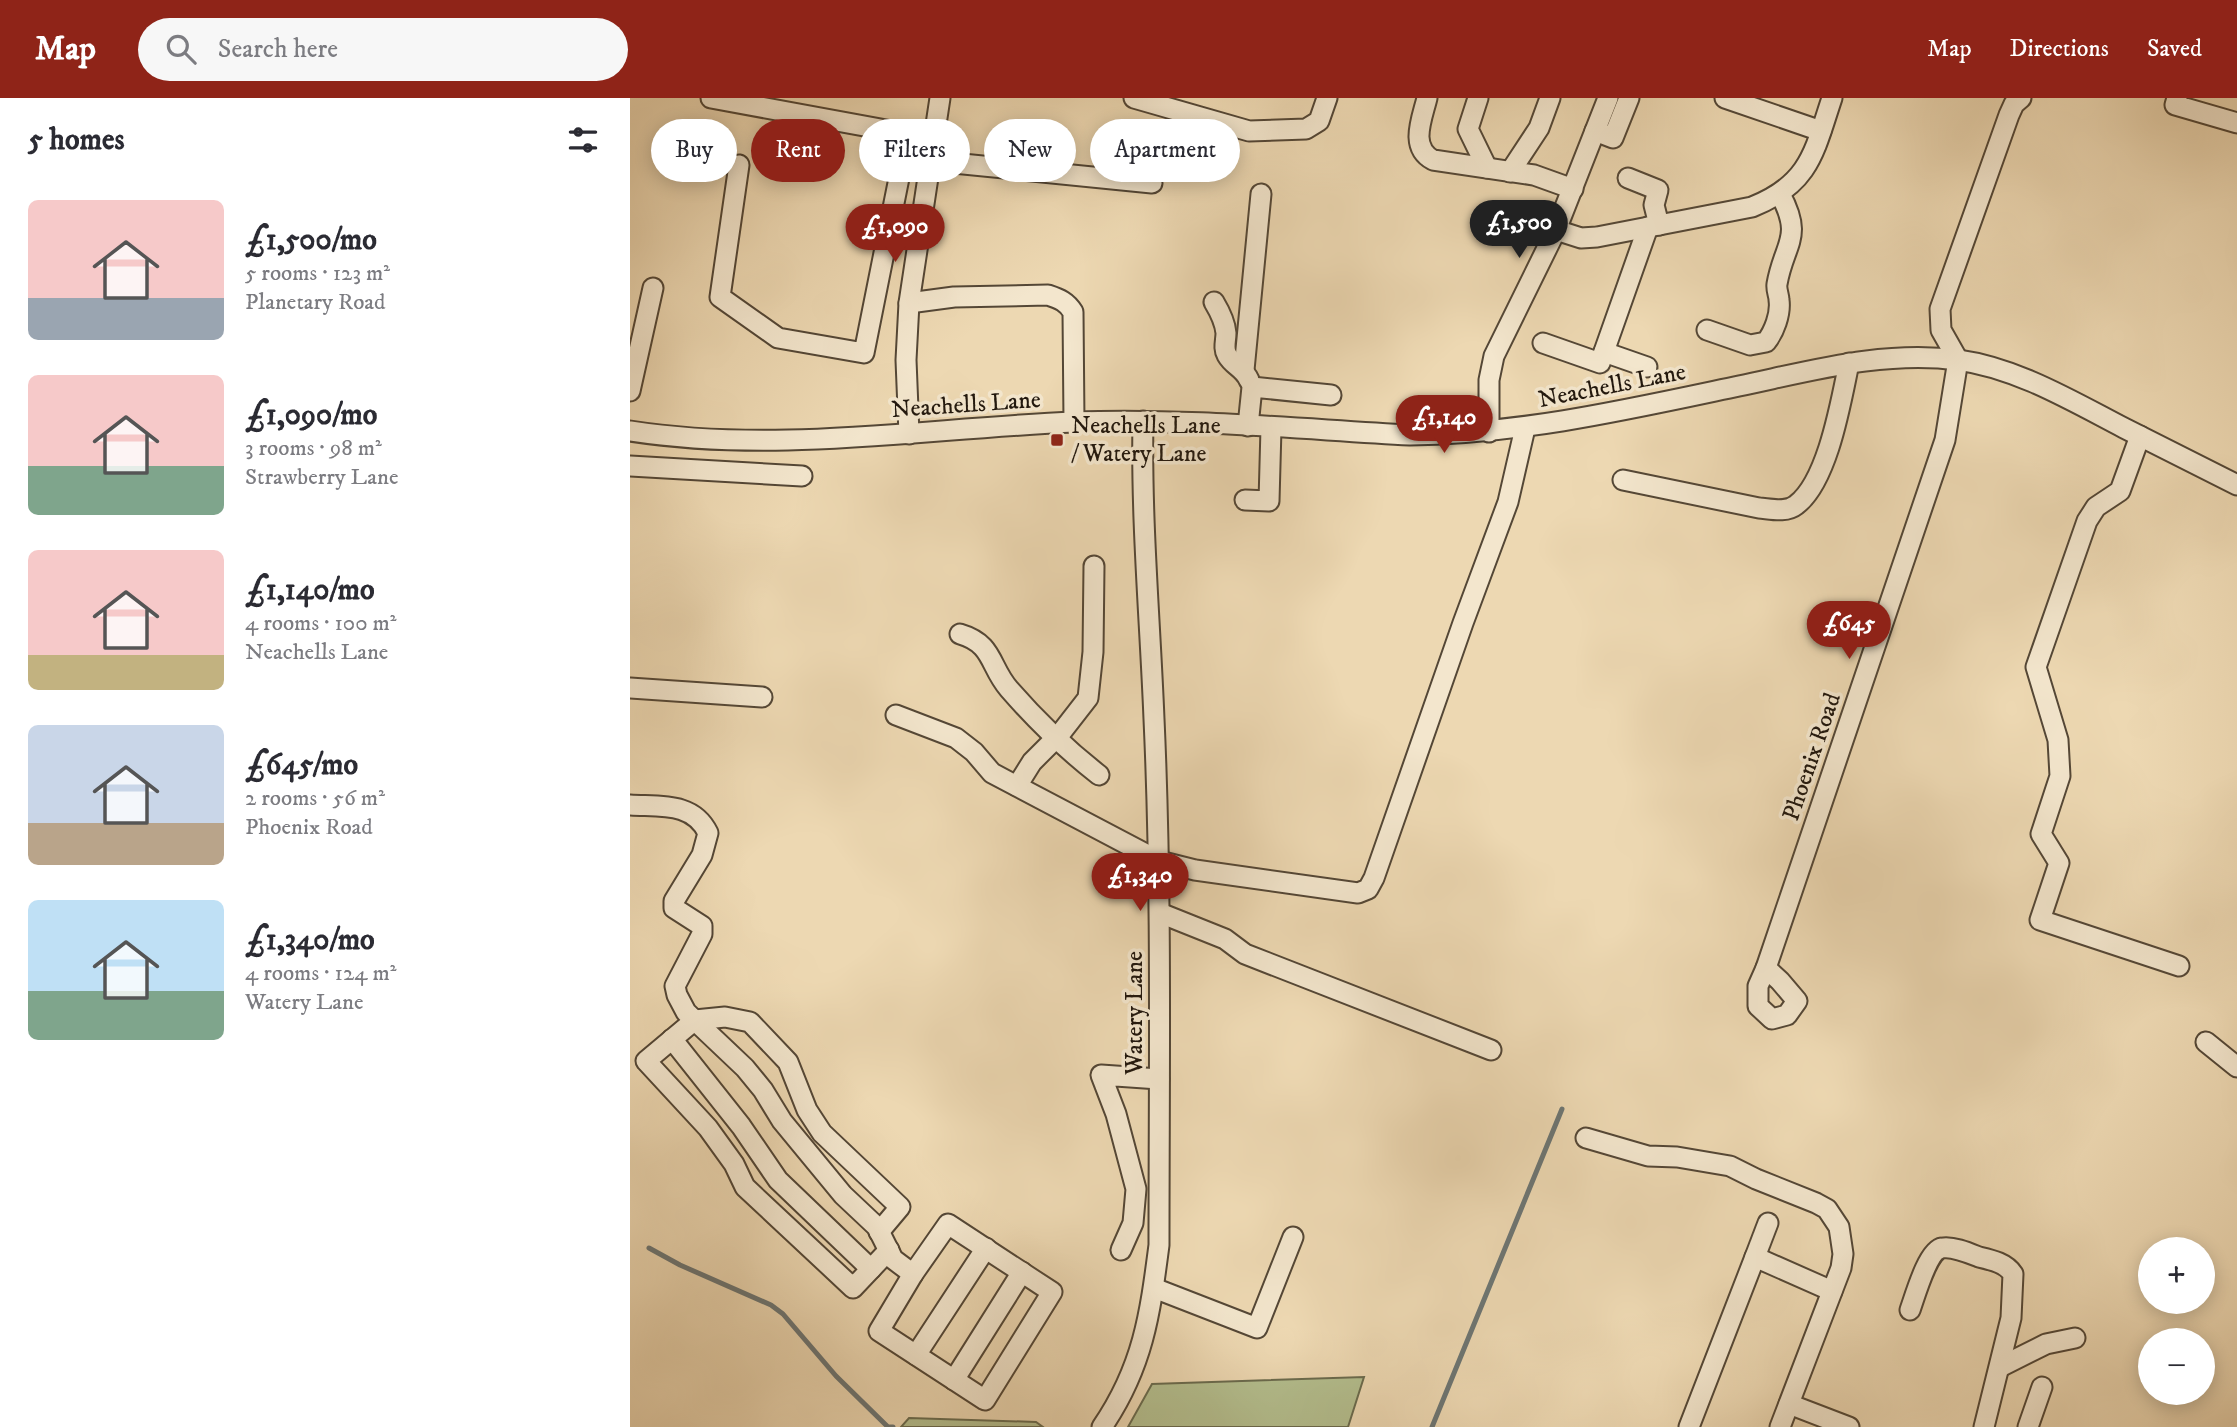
<!DOCTYPE html>
<meta charset="utf-8">
<style>
body{margin:0;font-family:"IM FELL DW Pica",serif;background:#f7f7f7;color:#2b2b33;height:100vh;display:flex;flex-direction:column;font-size:26px;white-space:nowrap}
*{box-sizing:border-box;margin:0}
p{font-size:23px;color:#7c7c81}
.icon{flex:none;width:38px;height:38px;fill:none;stroke:currentColor;stroke-width:2;stroke-linecap:round;stroke-linejoin:round}
.map{position:relative;flex:1;overflow:hidden}
.details{display:flex;flex-direction:column;background:#fff;width:630px}
.details>*{flex:none}
.banner{position:absolute;left:21px;top:21px;width:665px;height:63px;display:flex;gap:14px}
.tools{position:absolute;left:1508px;top:1139px;display:grid;gap:14px}
.tools a{display:grid;place-items:center;width:77px;height:77px;border-radius:50%;background:#fff;box-shadow:0 4px 18px #0003;font-size:35px}
.price{position:absolute;translate:-50% -60px;padding:0 16px;border-radius:24px;background:#8f2418;color:#fff;font-size:23px;line-height:46px;filter:drop-shadow(0 2px 4px #0008)}
.price::after{content:'';position:absolute;left:50%;top:42px;width:21px;height:16px;margin-left:-10px;background:inherit;clip-path:polygon(0 0,100% 0,50% 100%)}
.price.selected{background:#222;color:#fff}
ul{padding:0;list-style:none}
li{display:flex;align-items:center;gap:21px;height:175px;padding:0 28px}
li span{display:grid;place-items:center;flex:none;width:196px;height:140px;border-radius:10px;color:#555}
li>.icon{margin-inline-start:auto}
span .icon{width:84px;height:84px;fill:#fffc;stroke-width:1}
li b{font-size:30px}
h2{display:flex;justify-content:space-between;align-items:center;height:84px;padding:0 28px;font-size:30px}
.tag{padding:0 24px;border-radius:32px;background:#fff;box-shadow:0 4px 18px #0003;font-size:24px;line-height:63px}
.tag.selected{background:#8f2418;color:#fff}
header{display:flex;align-items:center;gap:42px;box-sizing:border-box;height:98px;padding:0 35px;background:#8f2418;color:#fff}
header strong{font-size:33px}
nav{display:flex;gap:38px;margin-inline-start:auto;font-size:24px}
.search{width:490px;height:63px;background:#f7f7f7;display:flex;align-items:center;gap:18px;box-sizing:border-box;padding:0 24px;border-radius:38px;color:#7c7c81;font-size:26px}
main{display:flex;flex:1;min-height:0}
.map>svg:first-child{display:block}
</style>
<header>
<strong>Map</strong>
<div class="search"><svg class="icon" aria-label="search" viewBox="0 0 24 24"><circle cx="10" cy="10" r="6"/><path d="M15 15l6 6"/></svg>Search here</div>
<nav><a>Map</a><a>Directions</a><a>Saved</a></nav>
</header>
<main>
<section class="details">
<h2>5 homes<svg class="icon" aria-label="filters" viewBox="0 0 24 24"><path d="M4 7h16M4 17h16"/><circle cx="9" cy="7" r="2"/><circle cx="15" cy="17" r="2"/></svg></h2>
<ul>
<li><span style="background:linear-gradient(#f6c9c9 70%,#9aa5b1 0)"><svg class="icon" aria-label="home" viewBox="0 0 24 24"><path d="M3 11l9-7 9 7M6 9v11h12V9"/></svg></span><div><b>£1,500/mo</b><p>5 rooms · 123 m²</p><p>Planetary Road</p></div></li>
<li><span style="background:linear-gradient(#f6c9c9 65%,#7fa58c 0)"><svg class="icon" aria-label="home" viewBox="0 0 24 24"><path d="M3 11l9-7 9 7M6 9v11h12V9"/></svg></span><div><b>£1,090/mo</b><p>3 rooms · 98 m²</p><p>Strawberry Lane</p></div></li>
<li><span style="background:linear-gradient(#f6c9c9 75%,#c2b280 0)"><svg class="icon" aria-label="home" viewBox="0 0 24 24"><path d="M3 11l9-7 9 7M6 9v11h12V9"/></svg></span><div><b>£1,140/mo</b><p>4 rooms · 100 m²</p><p>Neachells Lane</p></div></li>
<li><span style="background:linear-gradient(#c9d6e8 70%,#b9a48a 0)"><svg class="icon" aria-label="home" viewBox="0 0 24 24"><path d="M3 11l9-7 9 7M6 9v11h12V9"/></svg></span><div><b>£645/mo</b><p>2 rooms · 56 m²</p><p>Phoenix Road</p></div></li>
<li><span style="background:linear-gradient(#bfe0f5 65%,#7fa58c 0)"><svg class="icon" aria-label="home" viewBox="0 0 24 24"><path d="M3 11l9-7 9 7M6 9v11h12V9"/></svg></span><div><b>£1,340/mo</b><p>4 rooms · 124 m²</p><p>Watery Lane</p></div></li>
</ul>
</section>
<div class="map">
<svg width="1607" height="1329" viewBox="0 0 1607 1329">
<rect width="100%" height="100%" fill="#edd8b2"/>
<filter id="stains"><feTurbulence type="fractalNoise" baseFrequency=".00286" numOctaves="4"/><feColorMatrix values="0 0 0 0 .2 0 0 0 0 .09 0 0 0 0 .02 0 0 0 .5 -.17"/></filter>
<radialGradient id="worn" r=".72"><stop offset=".6" stop-color="#630" stop-opacity="0"/><stop offset="1" stop-color="#630" stop-opacity=".3"/></radialGradient>
<g fill="#b4bf8f" stroke="#6a6b4e" stroke-width="2">
<path d="M734,1279L718,1329H498L522,1286Z"/>
<path d="M279,1320L406,1324L413,1329H271Z"/>
</g>
<g fill="none" stroke-linecap="round" stroke-linejoin="round">
<g stroke="#6d7674" stroke-width="5">
<path d="M19,1150L50,1167L141,1207L153,1216L206,1278L258,1329H263"/>
<path d="M802,1329L932,1011"/>
</g>
<g stroke="#544736" stroke-width="23">
<g id="minor">
<path d="M81,0L267,34L303,45"/>
<path d="M504,0L619,33L676,31L689,23L697,0"/>
<path d="M797,0C792,21 779,49 803,62L904,77L943,91"/>
<path d="M848,0L838,31L857,70"/>
<path d="M1095,0L1191,33"/>
<path d="M1547,0L1545,7L1607,25"/>
<path d="M965,33L983,40L999,0"/>
<path d="M109,67L90,199L148,240L234,255L273,60L522,85"/>
<path d="M880,74L909,30L920,0"/>
<path d="M998,80L1028,92L1024,107L1029,127"/>
<path d="M926,132L951,140L967,139L1122,109C1180,86 1184,54 1202,0"/>
<path d="M584,204C590,214 595,224 596,235C596,243 593,250 597,257C603,268 614,270 619,282"/>
<path d="M279,205L324,199L418,197C430,201 437,204 443,214L444,324"/>
<path d="M1077,232L1120,247L1136,244C1144,234 1151,216 1149,202C1149,197 1146,192 1147,186C1154,145 1174,140 1150,96"/>
<path d="M913,245L970,265L1018,129"/>
<path d="M974,254L1017,269"/>
<path d="M614,272L631,96"/>
<path d="M0,293L23,190"/>
<path d="M618,328L622,289L701,297"/>
<path d="M0,333C149,356 296,330 445,324C557,320 669,331 780,337C891,336 1000,311 1109,288C1181,273 1254,252 1328,262C1387,270 1442,303 1494,330C1531,349 1569,368 1607,387"/>
<path d="M859,334V282L864,258L926,132L978,0"/>
<path d="M279,336L276,262L279,205L310,0"/>
<path d="M1510,338L1490,393L1466,409L1457,423L1406,569L1428,642L1430,678L1411,736L1429,765L1410,822L1549,868"/>
<path d="M0,368L172,378"/>
<path d="M993,382L1129,410C1141,411 1156,415 1166,407C1198,383 1211,303 1219,265"/>
<path d="M615,402L639,403L641,330"/>
<path d="M330,536C364,546 359,568 379,591C406,622 437,652 469,677"/>
<path d="M0,590L132,599"/>
<path d="M266,617L326,640L344,654L362,675L529,763L565,772L728,795L738,791L744,780L833,525L878,404L895,330"/>
<path d="M387,688L402,664L430,636L458,600L463,554L464,468"/>
<path d="M0,707C31,709 63,704 78,735L72,757L44,803V810L72,828V836L45,888L47,897L56,914L115,970L133,992L152,1023L213,1097L247,1129L263,1161L283,1176"/>
<path d="M530,815L595,841L615,856L861,952"/>
<path d="M1136,870L1315,342L1328,262L1311,232L1310,211L1379,17L1384,6L1391,0"/>
<path d="M1136,870L1150,883L1167,903L1157,917L1142,921L1128,908V888Z"/>
<path d="M42,941L111,1028L148,1082L241,1171"/>
<path d="M1576,944L1607,969"/>
<path d="M956,1040L1018,1058L1047,1059L1100,1068L1126,1081L1186,1105L1197,1111L1209,1129L1213,1156L1211,1170L1150,1329"/>
<path d="M318,1126L422,1194L355,1302L249,1233L283,1176Z"/>
<path d="M249,1134L270,1109L192,1035L177,1012L158,964L120,924L95,919L65,922L16,963L78,1030L104,1066L115,1089L223,1190L259,1152"/>
<path d="M491,1152L503,1125L506,1091L486,1016L471,977L529,981"/>
<path d="M1125,1159L1138,1125"/>
<path d="M524,1190L627,1230L663,1139"/>
<path d="M1280,1212C1285,1198 1298,1152 1312,1150C1323,1148 1339,1155 1349,1159C1362,1162 1376,1165 1383,1176L1381,1220L1354,1329"/>
<path d="M286,1257L356,1150"/>
<path d="M1370,1269L1416,1246L1445,1240"/>
<path d="M324,1282L392,1174"/>
<path d="M1159,1306L1219,1329"/>
<path d="M472,1329C513,1269 520,1217 529,1147C529,971 532,796 524,621C520,521 511,423 513,323"/>
<path d="M1059,1329L1125,1159L1202,1193"/>
<path d="M1398,1329L1412,1289"/>
</g>
</g>
<use href="#minor" stroke="#f3e6cd" stroke-width="19"/>
</g>
<rect fill="#8f2418" stroke="#f3e6cd" stroke-width="2.5" x="420" y="335" width="14" height="14" rx="3.5"/>
<g text-anchor="middle" dominant-baseline="central" stroke-width="7" stroke-linejoin="round" paint-order="stroke">
<g font-size="24" fill="#21170d" stroke="#f3e6cd">
<text transform="translate(982 288) rotate(-11)">Neachells Lane</text>
<text transform="translate(336 307) rotate(-4)">Neachells Lane</text>
<text transform="translate(1182 659) rotate(-71)">Phoenix Road</text>
<text transform="translate(505 915) rotate(-90)">Watery Lane</text>
</g>
<g font-size="24" fill="#21170d" stroke="#f3e6cd" text-anchor="start">
<text x="441" y="328">Neachells Lane<tspan x="441" dy="28">/ Watery Lane</tspan></text>
</g>
</g>
<rect width="100%" height="100%" filter="url(#stains)"/>
<rect width="100%" height="100%" fill="url(#worn)"/>
</svg>
<div class="tools">
<a>+</a>
<a>−</a>
</div>
<b class="price selected" style="left:889px;top:162px">£1,500</b>
<b class="price" style="left:265px;top:166px">£1,090</b>
<b class="price" style="left:814px;top:357px">£1,140</b>
<b class="price" style="left:1219px;top:563px">£645</b>
<b class="price" style="left:510px;top:815px">£1,340</b>
<div class="banner">
<a class="tag">Buy</a>
<a class="tag selected">Rent</a>
<a class="tag">Filters</a>
<a class="tag">New</a>
<a class="tag">Apartment</a>
</div>
</div>
</main>
